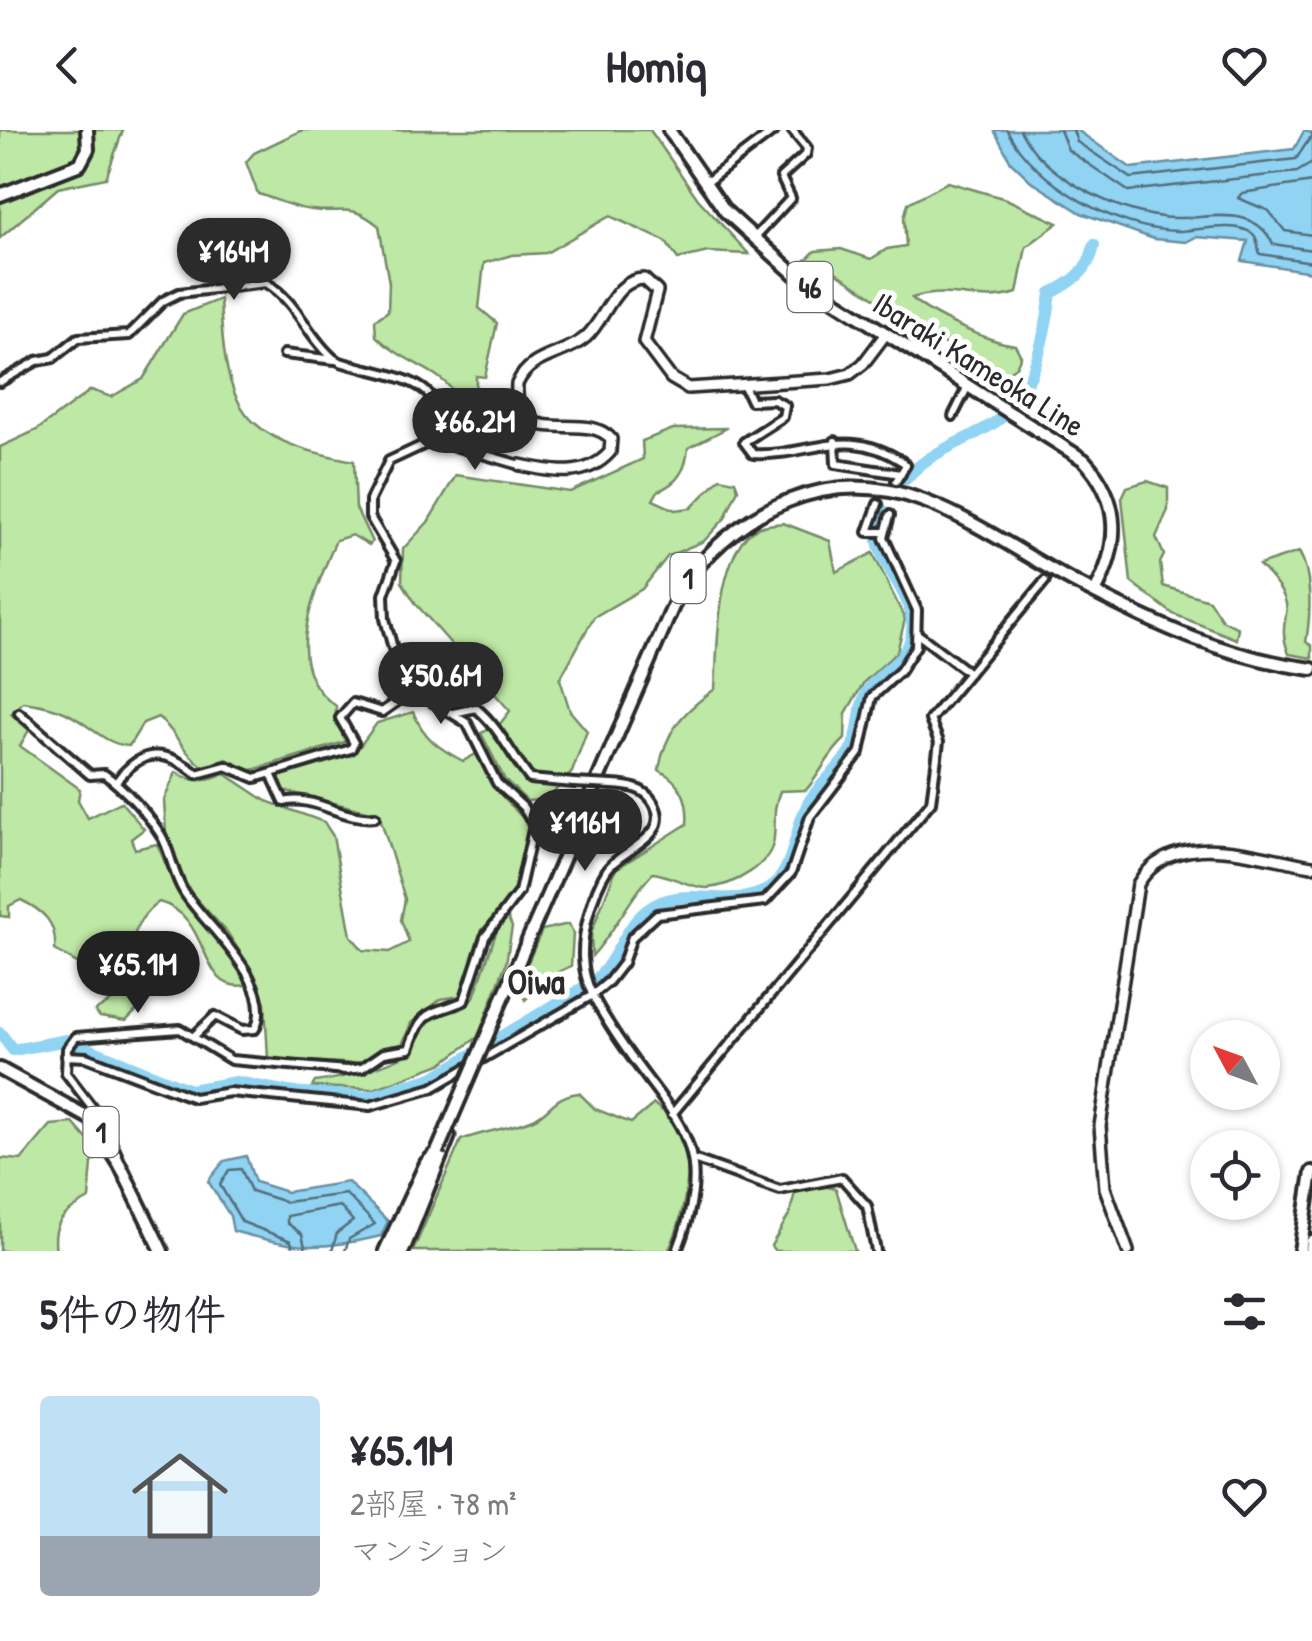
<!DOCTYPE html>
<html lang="ja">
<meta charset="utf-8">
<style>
body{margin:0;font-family:"Patrick Hand","Klee One",sans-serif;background:#f7f7f7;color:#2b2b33;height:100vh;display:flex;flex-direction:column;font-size:38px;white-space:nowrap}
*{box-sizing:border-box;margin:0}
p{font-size:32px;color:#7c7c81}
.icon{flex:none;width:55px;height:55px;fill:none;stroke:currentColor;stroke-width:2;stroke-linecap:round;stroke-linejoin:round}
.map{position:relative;height:1121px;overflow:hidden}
.sheet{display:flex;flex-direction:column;background:#fff;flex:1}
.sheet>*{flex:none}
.needle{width:65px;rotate:311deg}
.tools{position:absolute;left:1190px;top:890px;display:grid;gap:20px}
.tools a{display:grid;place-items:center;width:90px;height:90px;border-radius:50%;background:#fff;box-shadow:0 2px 8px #0004;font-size:50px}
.price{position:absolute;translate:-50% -85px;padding:0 22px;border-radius:35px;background:#2b2b2b;color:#fff;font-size:32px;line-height:65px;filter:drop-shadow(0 2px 5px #0008)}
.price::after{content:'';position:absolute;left:50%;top:60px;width:30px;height:22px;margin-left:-15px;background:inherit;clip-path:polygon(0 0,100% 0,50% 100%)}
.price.active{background:#222;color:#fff}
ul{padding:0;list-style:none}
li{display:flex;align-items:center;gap:30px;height:250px;padding:0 40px}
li+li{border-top:2px solid #e1e1e2}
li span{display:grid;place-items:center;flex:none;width:280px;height:200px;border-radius:10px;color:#555}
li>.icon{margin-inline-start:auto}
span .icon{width:120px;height:120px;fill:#fffc;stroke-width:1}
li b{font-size:42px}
h2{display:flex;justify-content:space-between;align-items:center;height:120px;padding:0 40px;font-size:42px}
header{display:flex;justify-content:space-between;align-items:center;height:130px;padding:0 40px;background:#fff;font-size:45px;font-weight:700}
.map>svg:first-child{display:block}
</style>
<header><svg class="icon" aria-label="back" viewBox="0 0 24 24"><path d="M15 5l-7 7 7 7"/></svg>Homiq<svg class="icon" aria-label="heart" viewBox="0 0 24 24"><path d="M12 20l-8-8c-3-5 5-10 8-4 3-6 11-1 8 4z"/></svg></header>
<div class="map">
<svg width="1312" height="1121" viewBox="0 0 1312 1121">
<rect width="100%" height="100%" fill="#fff"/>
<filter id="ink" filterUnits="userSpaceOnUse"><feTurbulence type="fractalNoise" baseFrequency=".01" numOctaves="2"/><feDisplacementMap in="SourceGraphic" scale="20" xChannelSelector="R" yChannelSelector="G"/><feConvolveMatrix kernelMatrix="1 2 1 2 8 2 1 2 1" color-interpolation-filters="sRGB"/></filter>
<g filter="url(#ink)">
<g fill="#bee8a5" stroke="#748a68" stroke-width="2.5">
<path d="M0,0H123L106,48L58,58L0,108Z"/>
<path d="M302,0H650L698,69L749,124L708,122L678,129L665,111L610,86L546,123L512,125L484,133L479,178L497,193L485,247L476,246V266L500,276L477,310L461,304C469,240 414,244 376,206L375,190L388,181L389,153L379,96C350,72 344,84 312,80C295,79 276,69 258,64L246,32L254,23Z"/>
<path d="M948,52L1006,69L1058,93L1026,117L1017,163C976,176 955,155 912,168C929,185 989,212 1015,215L1021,226L1016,237L997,249L834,141H819L804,132L815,121L841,119L871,129L887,119L906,116L904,88L908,73Z"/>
<path d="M220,169C225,280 240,310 354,331L356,378L372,412L369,415L352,405L336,410C315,462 278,537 336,576V594L348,611L249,641L227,629L204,637C183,623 177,603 158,587L143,593L129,616C104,615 86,591 64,582C51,576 37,574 23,572L11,584L29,600L20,616L80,659L78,670L88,688L121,672L144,699L131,709L135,719L157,714C165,731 171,750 181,765C199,796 239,818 246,855C197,864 213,786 159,772C129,793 125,827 145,855L140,877L126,891L100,887L95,881L126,862L55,820C57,793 44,781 21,770L9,776V787L0,786V317L37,300L91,260L111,267L143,249L183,184Z"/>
<path d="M727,298L688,318C686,340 678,353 658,361L653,370L675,380L691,378L720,348L735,351L738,359L725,388L704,411L668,426L642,459L594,487L560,549L570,581L587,601L572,642L547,670L527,671L505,650L481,603L499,595L510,581L416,474L402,452L403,419L428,392L456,345L570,362L643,329L642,311L673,299Z"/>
<path d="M1147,351L1168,358V380L1156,407L1164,425L1160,433L1163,456L1209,470L1222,490L1238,498L1236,509L1173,484L1131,452L1122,368L1127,357Z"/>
<path d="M783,393L830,411L836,442L873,423L905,489L897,522L864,552L846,583L845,609C828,624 821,643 806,660L780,661C772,682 776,687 774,708C772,735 733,756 707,758C691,758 670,745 653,743C628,769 616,800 592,826L591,803L616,739L687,694C689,669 681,652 659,640C665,601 683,582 715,559C718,515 716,442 746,406C755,395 770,395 783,393Z"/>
<path d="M1299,422C1312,444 1311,483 1306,512L1312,516V528L1289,524C1271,479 1310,487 1259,435Z"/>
<path d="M413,582C424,608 438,618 463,631L476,624L495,658L529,695L511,771L482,800L461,866L441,869L411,893L402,915L385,919L361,934L268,929L265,873L255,845L227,802L188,760L166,704L164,670L176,642C195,654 205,652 224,643L266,671L324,692L333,706L351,806L363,820L389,822L409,812L401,790L405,769L379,684L281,660L277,647L354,624L377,593Z"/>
<path d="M508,788L512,797L506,833L478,907L441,934L374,959L312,957L315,952C351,947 380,938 412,922C421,910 421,895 435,885C448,876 462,880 474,867L498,797Z"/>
<path d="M569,794L573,803L571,836L550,846L525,870L518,855L542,800Z"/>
<path d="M579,963L595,979L631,993L654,974C662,981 673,988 679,996C698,1022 683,1094 668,1121H413L461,1010C485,1001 507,999 531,990C551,983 551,966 579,963Z"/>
<path d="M73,993L100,1024L92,1033L89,1069C65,1082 51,1092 56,1121H0V1028L21,1030L51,995Z"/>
<path d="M798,1050L836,1059L855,1121H775L771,1116L790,1083Z"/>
</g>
<g fill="#90d3f2" stroke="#6890a2" stroke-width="2.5">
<path d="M994,0H1077L1131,38L1294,19L1304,1L1312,3V142L1242,131L1248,111L1196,107L1186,112L1154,109L1081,83L1032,52L1011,32Z"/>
<path d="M246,1026L255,1052L287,1062L348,1052L388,1091L381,1106C317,1121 296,1119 233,1101L230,1086L208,1051L224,1031Z"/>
</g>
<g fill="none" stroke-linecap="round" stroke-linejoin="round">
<g stroke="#536e7b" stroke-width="2.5">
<path d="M1007,0C1033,53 1118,101 1178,101C1197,101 1236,90 1253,104C1259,109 1257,118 1260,124L1312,132"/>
<path d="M1020,0C1043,46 1112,80 1162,87C1201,93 1252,69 1273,114L1312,120"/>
<path d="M1060,0L1068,20L1128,61L1297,42L1312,33"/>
<path d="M1073,0L1077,12L1131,48L1296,29L1312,5"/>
<path d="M1312,52L1242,63L1238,68L1269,81L1285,101L1312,105"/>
<path d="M293,1121L291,1111L242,1092L220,1055L229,1040L241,1039L251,1061L286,1072L346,1064L375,1094L349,1109L345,1121"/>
<path d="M306,1121L302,1104L287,1093V1086L340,1076L353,1091L337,1103L332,1121"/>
</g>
<g stroke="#90d3f2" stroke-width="12">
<path d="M906,349C928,322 962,313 991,295C1033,270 1045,207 1051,163C1072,153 1090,140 1094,115"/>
<path d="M0,903L13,920L67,910L190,960L236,952L288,962L368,967L433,948L593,852C622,829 624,787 661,772C694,759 735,778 767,760C796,743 793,698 809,672C821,652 841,639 852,618C862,600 857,578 868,560C881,540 906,532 911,507C922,458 859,428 882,379"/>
</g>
<path stroke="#d5d5d5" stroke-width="6" stroke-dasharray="6 3" stroke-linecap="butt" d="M878,374L896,351"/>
<g stroke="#2b2b2b" stroke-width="14">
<g id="street">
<path d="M704,54L775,0"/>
<path d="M754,108L791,68L781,47L806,24L807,18L792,0"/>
<path d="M284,224L335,230"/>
<path d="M0,252L37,231L53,228L78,208L129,205L163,171L179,163L266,153C297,171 307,206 333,228C340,234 354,235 363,238C409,249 447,256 442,311"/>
<path d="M744,256L751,271L774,270L785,276L783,287L744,312L753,324C812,327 845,294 903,332L906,335L896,351"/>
<path d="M953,286L968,256"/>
<path d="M835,311L836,334L901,344"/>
<path d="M878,374L868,402H884"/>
<path d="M919,505L969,543"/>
<path d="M19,583L90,645L104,644C124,658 147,683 161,705C171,722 173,745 184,762C205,796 277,853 255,899L242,900L215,886L195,905"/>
<path d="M453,583L476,578C500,598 511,625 530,649L574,653"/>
<path d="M271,644L284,672C313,664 344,691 375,687"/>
<path d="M116,652C142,617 166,619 197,644L226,636L255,648L351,619L354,613L340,588L353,573L382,582L413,560"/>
<path d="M612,655C628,656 644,657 653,672C674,707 622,718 607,740C593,762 582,801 583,827C584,855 597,875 611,897C668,988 722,1006 677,1121"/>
<path d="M66,926L86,927L194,968L230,962L370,976L432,958L591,866L609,851L623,833L632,807L657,784L765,771L791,743L810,687L860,622L872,567L900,541L916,516L917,480L884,408L890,385"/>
<path d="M672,984L931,672L939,612L930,590L1045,451"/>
<path d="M119,1029L101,989L66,943L67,919L76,907L180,899L231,930L346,940L362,938L384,923L409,919C423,877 429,886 464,871L485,807L519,762L534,695L523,677L497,653L467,593L413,560L400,544L385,489L384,465L396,431L370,387V370L389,331L434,310L520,335"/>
<path d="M696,1030L780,1060L842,1048L867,1076L876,1121"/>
</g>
</g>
<g stroke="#2b2b2b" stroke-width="16">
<g id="secondary">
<path d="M520,335C552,342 586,349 610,322L611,309C585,278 513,324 517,254C531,223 563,227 586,207C606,189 614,149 644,149L657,161L644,212L671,248L688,258L830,249L850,244L863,234L885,205"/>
<path d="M1128,1121L1105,1058L1100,996L1138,754C1173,695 1256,727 1312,736"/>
</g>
</g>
<g stroke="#2b2b2b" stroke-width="18">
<g id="primary">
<path d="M669,0L725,81L799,148L1084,330C1122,371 1120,415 1095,462"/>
<path d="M0,65L80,34L88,19L87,0"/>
<path d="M502,870L681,458C737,380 828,333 924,371C979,392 1026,427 1078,454C1154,494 1226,528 1312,539"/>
<path d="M0,939L91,989L120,1035L162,1121"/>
<path d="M385,1121L426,1033L434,1025"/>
<path d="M403,1121L449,1006"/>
<path d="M1300,1121L1312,1042"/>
<path d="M1311,1121L1312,1111"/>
</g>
</g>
<g stroke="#2b2b2b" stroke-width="19">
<path id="highway" d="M395,1121L437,1022"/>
</g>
<use href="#street" stroke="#fff" stroke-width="6"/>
<use href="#secondary" stroke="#fff" stroke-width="9"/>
<use href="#primary" stroke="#fff" stroke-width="10"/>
<use href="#highway" stroke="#fff" stroke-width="11"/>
<g stroke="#2b2b2b" stroke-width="14" stroke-linecap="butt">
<path id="street-bridge" d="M574,653L612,655"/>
</g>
<g stroke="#2b2b2b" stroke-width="18" stroke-linecap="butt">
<path id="primary-bridge" d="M437,1022L502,870"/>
</g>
<use href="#street-bridge" stroke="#fff" stroke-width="6"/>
<use href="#primary-bridge" stroke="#fff" stroke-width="10"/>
</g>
</g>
<g text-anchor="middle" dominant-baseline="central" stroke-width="10" stroke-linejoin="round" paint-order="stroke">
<g fill="#fff" stroke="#6b6b6b" stroke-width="2.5">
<rect x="787.5" y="132" width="45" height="50" rx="8"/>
<rect x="670.5" y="423" width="35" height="50" rx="8"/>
<rect x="83.5" y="977" width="35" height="50" rx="8"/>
</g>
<g font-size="30" font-weight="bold" fill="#2b2b2b">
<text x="810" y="157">46</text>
<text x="688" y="448">1</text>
<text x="101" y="1002">1</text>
</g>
<g font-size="32" fill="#2b2b2b" stroke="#fff">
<text transform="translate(979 234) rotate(32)">Ibaraki Kameoka Line</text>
</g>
<g font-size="35" font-weight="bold" fill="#2b2b2b" stroke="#fff">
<text x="536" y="851">Oiwa</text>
</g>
</g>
</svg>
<div class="tools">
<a><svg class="needle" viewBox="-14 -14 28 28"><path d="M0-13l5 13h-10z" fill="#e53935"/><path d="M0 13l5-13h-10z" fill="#7c7c81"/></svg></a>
<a><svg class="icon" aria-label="locate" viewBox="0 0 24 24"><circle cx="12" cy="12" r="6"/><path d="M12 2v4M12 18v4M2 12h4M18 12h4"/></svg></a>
</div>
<b class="price" style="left:234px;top:173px">¥164M</b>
<b class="price" style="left:475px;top:343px">¥66.2M</b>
<b class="price" style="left:441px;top:597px">¥50.6M</b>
<b class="price" style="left:585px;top:744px">¥116M</b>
<b class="price active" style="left:138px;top:886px">¥65.1M</b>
</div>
<section class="sheet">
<h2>5件の物件<svg class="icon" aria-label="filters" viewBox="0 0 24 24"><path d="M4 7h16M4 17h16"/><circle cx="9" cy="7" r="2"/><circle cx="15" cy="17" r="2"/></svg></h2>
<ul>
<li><span style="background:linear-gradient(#bfe0f5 70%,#9aa5b1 0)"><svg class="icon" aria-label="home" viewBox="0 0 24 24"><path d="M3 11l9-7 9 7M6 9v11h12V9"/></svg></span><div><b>¥65.1M</b><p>2部屋 · 78 m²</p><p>マンション</p></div><svg class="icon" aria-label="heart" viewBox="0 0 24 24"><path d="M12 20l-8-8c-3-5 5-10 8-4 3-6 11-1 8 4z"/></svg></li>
</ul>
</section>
